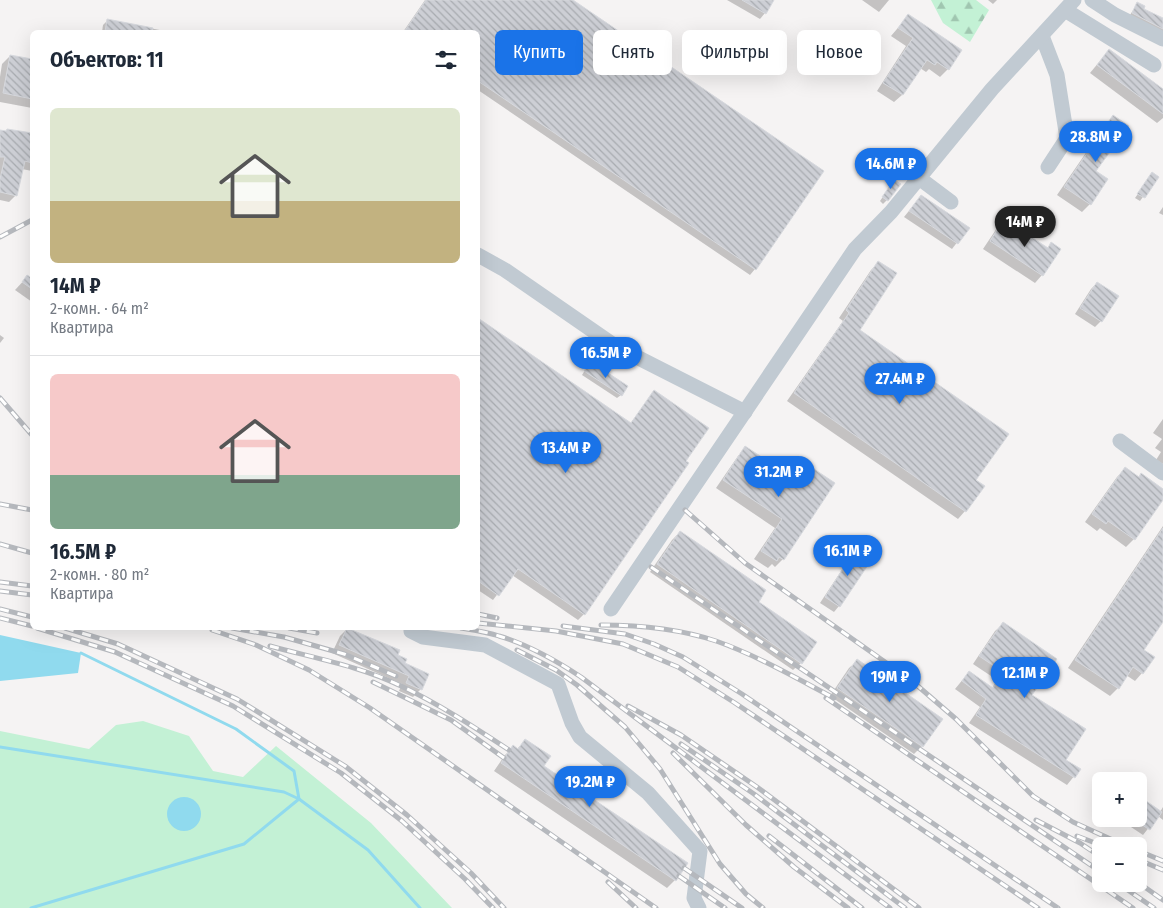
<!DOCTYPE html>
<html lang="ru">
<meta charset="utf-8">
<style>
body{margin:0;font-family:"Fira Sans Condensed",sans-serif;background:#f6f6f7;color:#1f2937;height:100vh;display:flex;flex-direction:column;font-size:19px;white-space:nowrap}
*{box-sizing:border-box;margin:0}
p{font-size:16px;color:#747a83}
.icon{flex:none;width:28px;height:28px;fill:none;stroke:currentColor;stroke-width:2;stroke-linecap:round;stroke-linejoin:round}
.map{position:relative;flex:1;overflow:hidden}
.details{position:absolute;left:30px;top:30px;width:450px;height:600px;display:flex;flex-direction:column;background:#fff;border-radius:8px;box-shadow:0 5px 20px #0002}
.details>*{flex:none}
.hud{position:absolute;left:495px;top:30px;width:475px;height:45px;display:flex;gap:10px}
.tools{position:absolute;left:1092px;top:772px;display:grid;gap:10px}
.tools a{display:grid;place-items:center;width:55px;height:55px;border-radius:8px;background:#fff;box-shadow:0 5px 20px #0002;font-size:25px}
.price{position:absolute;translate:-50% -42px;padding:0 11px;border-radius:18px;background:#1a73e8;color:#fff;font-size:16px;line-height:32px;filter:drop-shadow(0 1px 2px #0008)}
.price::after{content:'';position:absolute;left:50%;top:30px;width:15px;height:11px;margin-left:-8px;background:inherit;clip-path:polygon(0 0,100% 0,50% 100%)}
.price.selected{background:#222;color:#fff}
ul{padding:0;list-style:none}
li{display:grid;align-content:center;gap:10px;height:265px;padding:0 20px}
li+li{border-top:1px solid #e0e1e3}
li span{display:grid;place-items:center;height:155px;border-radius:8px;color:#555}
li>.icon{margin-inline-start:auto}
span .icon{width:90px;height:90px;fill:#fffc;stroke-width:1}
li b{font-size:21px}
h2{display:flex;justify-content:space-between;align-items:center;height:60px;padding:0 20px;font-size:21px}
.tag{padding:0 18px;border-radius:8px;background:#fff;box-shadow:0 5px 20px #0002;font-size:18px;line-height:45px}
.tag.selected{background:#1a73e8;color:#fff}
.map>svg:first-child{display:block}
</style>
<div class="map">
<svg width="1163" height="908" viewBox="0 0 1163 908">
<defs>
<pattern id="forest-firs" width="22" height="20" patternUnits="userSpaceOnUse" patternTransform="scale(1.25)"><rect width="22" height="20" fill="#c3f1d5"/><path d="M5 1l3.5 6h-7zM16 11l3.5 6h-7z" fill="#a0c6b0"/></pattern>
<pattern id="building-back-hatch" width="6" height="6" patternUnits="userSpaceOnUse" patternTransform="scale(1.25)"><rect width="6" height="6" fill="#cdcfd5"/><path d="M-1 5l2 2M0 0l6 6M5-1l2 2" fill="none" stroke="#a8abb0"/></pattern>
</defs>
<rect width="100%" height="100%" fill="#f5f3f3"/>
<path fill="#c3f1d5" d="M143,721L189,736L213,771L243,777L276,746L371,823L452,908H0V731L89,749L116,725Z"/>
<path fill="url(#forest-firs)" d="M931,0H976L989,10L970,42L943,23Z"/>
<g fill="#90daee">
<path d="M0,635L81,653L78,673L0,681Z"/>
<circle cx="184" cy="814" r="17"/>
</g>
<g fill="#0003">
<path d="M425,0H570L755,269L750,275L478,90V32H403Z"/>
<path d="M727,0H773L765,13L760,19Z"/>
<path d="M862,0H889L879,12Z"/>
<path d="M988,0H997L993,4Z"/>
<path d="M1137,4L1142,10L1163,19V32L1130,15Z"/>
<path d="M908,16L948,69L940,77L929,69L926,72L920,68L902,95L894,102L877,91L906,46L891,36Z"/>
<path d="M108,20L170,32H102L103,25Z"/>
<path d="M1109,50L1163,90V118L1157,123L1090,73Z"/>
<path d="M10,56L32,60V108L0,102V77L2,64Z"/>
<path d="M1113,117L1094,172L1090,204L1082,212L1057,195L1105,125Z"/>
<path d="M7,130L32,135V171L22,169L16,195L9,202L0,200V131L5,132Z"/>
<path d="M1152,174L1157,177L1140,201L1135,198Z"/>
<path d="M891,185L887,200L883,204L880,201Z"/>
<path d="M921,196L968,228L952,249L904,217Z"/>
<path d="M1163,207V215L1159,213Z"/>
<path d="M1004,220L1047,248L1051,244L1042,275L1035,283L983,249L997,228Z"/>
<path d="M878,263L858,331L975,480L965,511L958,519L787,401L843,321L839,318L871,270Z"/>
<path d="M28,276L32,280V302L15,290Z"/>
<path d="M1097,283L1101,321L1095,327L1075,314L1091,289Z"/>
<path d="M478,319L630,424L654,392L684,461L688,463L584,614L578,620L512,575L493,600L478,590Z"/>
<path d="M0,335L4,338L0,343Z"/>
<path d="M587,367L621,395L617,398L582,375Z"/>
<path d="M1163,419V464L1156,460L1161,452L1155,448L1162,439L1153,433Z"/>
<path d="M745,448L802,486L814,471L783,559L775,567L772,564L768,568L754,559L775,528L716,488L738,456Z"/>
<path d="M1125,469L1138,478L1163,490V498L1134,539L1126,547L1100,528L1097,531L1085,522L1117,477Z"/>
<path d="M1163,526V622L1143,650L1142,673L1135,681L1126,675L1118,688L1110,696L1068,668Z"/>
<path d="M680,532L757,602L801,663L793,670L650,572L672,540Z"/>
<path d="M856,550L839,606L834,612L820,603L851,556Z"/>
<path d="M1003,624L1030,695L1064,760L1079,770L1067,785L969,723L980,707L955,689L969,672L992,688L997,680L973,664L995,631Z"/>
<path d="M348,628L396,655L421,689L413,697L399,691L402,684L332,653L340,636Z"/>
<path d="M857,661L941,719L922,746L914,754L830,696L849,668Z"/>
<path d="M525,741L542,767L675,880L667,888L494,771L505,755L513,747L517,749Z"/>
<path d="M1101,797V807L1097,804Z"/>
<path d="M1139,797L1160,812L1163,807V820L1158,816L1143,835L1119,819H1139Z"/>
</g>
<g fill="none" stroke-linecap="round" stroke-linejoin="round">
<g stroke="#90daee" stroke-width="3">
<path d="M0,747L284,792L299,799L368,850L420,908"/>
<path d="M31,908L244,844L299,799L294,771L236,729L81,653"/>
</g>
</g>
<g fill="url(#building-back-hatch)" stroke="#d7d9de">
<path d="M426,0H573L824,171L756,270L478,81V32H404Z"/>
<path d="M742,0H774L766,14Z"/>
<path d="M1137,2L1145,6L1144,9L1163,18V29L1132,13Z"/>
<path d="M908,14L962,50L949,70L937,62L935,65L927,60L903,95L883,83L913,38L898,28Z"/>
<path d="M107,19L153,28L152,32H105Z"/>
<path d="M1109,49L1163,89V114L1097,65Z"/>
<path d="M10,55L32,59V99L3,93Z"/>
<path d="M1113,115L1129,126L1096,171L1108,179L1091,205L1064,187Z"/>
<path d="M7,129L32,133V163L25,161L17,196L0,192V179L5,157H0V130L6,131Z"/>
<path d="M1152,172L1159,177L1145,198L1137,194Z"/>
<path d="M894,180L901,184L888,201L882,197Z"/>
<path d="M921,195L970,228L958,244L909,211Z"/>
<path d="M1004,219L1048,248L1051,242L1061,249L1043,276L990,241Z"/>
<path d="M878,261L897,273L860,330L1009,434L976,480L985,486L966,512L794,393L849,313L846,310Z"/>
<path d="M27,275L32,278V289L22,282Z"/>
<path d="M1097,282L1119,296L1102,322L1080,308Z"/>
<path d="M478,318L631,423L654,390L709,428L686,461L689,463L585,615L518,569L499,596L478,581Z"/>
<path d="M591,362L628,386L622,396L584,371Z"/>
<path d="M745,446L804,485L814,469L835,483L784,560L779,557L777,561L761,551L782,519L723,480Z"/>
<path d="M1125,467L1139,477L1141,473L1163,489V500L1135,540L1108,521L1106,524L1092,514Z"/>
<path d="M1163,528V622L1144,650L1155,657L1143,674L1133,667L1119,689L1075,660Z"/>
<path d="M680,531L766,590L759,602L817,642L802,664L657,564Z"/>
<path d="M856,548L872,559L840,607L825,597Z"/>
<path d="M1003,622L1057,659L1032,695L1086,729L1066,760L1081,769L1075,778L976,715L986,699L962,681L969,671L993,688L1003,672L979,656Z"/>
<path d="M347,628L400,650L398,655L407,659L405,663L429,674L422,690L406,683L409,676L339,645Z"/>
<path d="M857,659L943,719L923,747L837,688Z"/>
<path d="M525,739L551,756L544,766L688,863L676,881L501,763L513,745L518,749Z"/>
<path d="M1139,796L1162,812L1150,830L1139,823Z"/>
</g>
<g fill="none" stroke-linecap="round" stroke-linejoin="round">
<g stroke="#c1cad2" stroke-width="15">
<path d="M1092,0L1115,15L1163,39"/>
<path d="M1065,10L1154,65"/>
<path d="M1042,36L1057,75L1067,138L1048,167"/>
<path d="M919,178L951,202"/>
<path d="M478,255L505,270L615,346L745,412"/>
<path d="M1120,441L1163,473"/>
<path d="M611,609L855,249L891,212L992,89L1074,0"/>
<path d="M411,628V631L423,637L485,645L558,684L572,723L580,737L648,793L700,851L694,898L699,908"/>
</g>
<g stroke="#b5b8bd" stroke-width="5">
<g id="rail">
<path d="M0,237L32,220"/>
<path d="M0,398L32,435"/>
<path d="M0,504L32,510"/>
<path d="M685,510L745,563L912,681L956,719L1033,796L1073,822L1126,846"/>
<path d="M0,544L32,553"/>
<path d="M651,567L1101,872"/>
<path d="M0,582L32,586"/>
<path d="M0,591L32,595"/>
<path d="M0,609L32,617"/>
<path d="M478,614L497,618"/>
<path d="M0,618L32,626"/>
<path d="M478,623L556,631L623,644L678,667L735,703L1038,908"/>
<path d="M601,625C639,625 680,629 716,641C756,655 796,678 834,698"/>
<path d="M563,626L625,634L654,644L683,657L742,694L1058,908"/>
<path d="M37,628L115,652L233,706L341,773L402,821L465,879L493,908"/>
<path d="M65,628L118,644L237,699L345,766L407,815L471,873L504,908"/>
<path d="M232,628L284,637L344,654L396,676"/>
<path d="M289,628L317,633"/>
<path d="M461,628C473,630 487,632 499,636C529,645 555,660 581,677L890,908"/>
<path d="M212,630L256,645L309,670L370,708L656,908"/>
<path d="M270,646C314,658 360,666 401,686C439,704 474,727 509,750"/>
<path d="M517,650L556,670L577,685L625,727L660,769L720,864L746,894L763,908"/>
<path d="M373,682L451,720L504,758"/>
<path d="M826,698L1133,908"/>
<path d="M628,706L681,735L757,787L919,908"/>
<path d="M681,744L754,794L905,908"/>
<path d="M673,753L746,825L794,867L848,908"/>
<path d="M1036,820L1080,843L1101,857"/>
<path d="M769,836L862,908"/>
<path d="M1077,836L1103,846"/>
<path d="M1139,851L1163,861"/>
<path d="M1139,860L1163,870"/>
<path d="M684,868L742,908"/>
<path d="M679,876L725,908"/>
<path d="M608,882L636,908"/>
<path d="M1139,883L1163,900"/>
<path d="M1119,884L1154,908"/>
</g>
</g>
<use href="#rail" stroke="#fff" stroke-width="3" stroke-dasharray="9" stroke-linecap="butt"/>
</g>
</svg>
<div class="tools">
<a>+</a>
<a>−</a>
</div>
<b class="price" style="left:1096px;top:163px">28.8M ₽</b>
<b class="price" style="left:891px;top:190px">14.6M ₽</b>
<b class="price selected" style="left:1025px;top:248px">14M ₽</b>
<b class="price" style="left:606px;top:379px">16.5M ₽</b>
<b class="price" style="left:900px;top:405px">27.4M ₽</b>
<b class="price" style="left:566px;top:474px">13.4M ₽</b>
<b class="price" style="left:779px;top:498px">31.2M ₽</b>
<b class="price" style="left:848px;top:577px">16.1M ₽</b>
<b class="price" style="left:1025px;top:699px">12.1M ₽</b>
<b class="price" style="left:890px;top:703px">19M ₽</b>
<b class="price" style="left:590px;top:808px">19.2M ₽</b>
<div class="hud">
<a class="tag selected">Купить</a>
<a class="tag">Снять</a>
<a class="tag">Фильтры</a>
<a class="tag">Новое</a>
</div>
<section class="details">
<h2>Объектов: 11<svg class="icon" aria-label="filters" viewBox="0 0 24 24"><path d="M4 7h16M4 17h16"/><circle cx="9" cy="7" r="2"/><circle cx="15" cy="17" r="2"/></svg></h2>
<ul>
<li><span style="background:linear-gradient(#dfe7d0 60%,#c2b280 0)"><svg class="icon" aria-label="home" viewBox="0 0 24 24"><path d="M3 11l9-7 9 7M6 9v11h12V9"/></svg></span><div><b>14M ₽</b><p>2-комн. · 64 m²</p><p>Квартира</p></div></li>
<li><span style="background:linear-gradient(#f6c9c9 65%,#7fa58c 0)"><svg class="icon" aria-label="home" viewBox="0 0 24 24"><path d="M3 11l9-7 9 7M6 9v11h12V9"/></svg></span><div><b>16.5M ₽</b><p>2-комн. · 80 m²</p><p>Квартира</p></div></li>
</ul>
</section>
</div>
